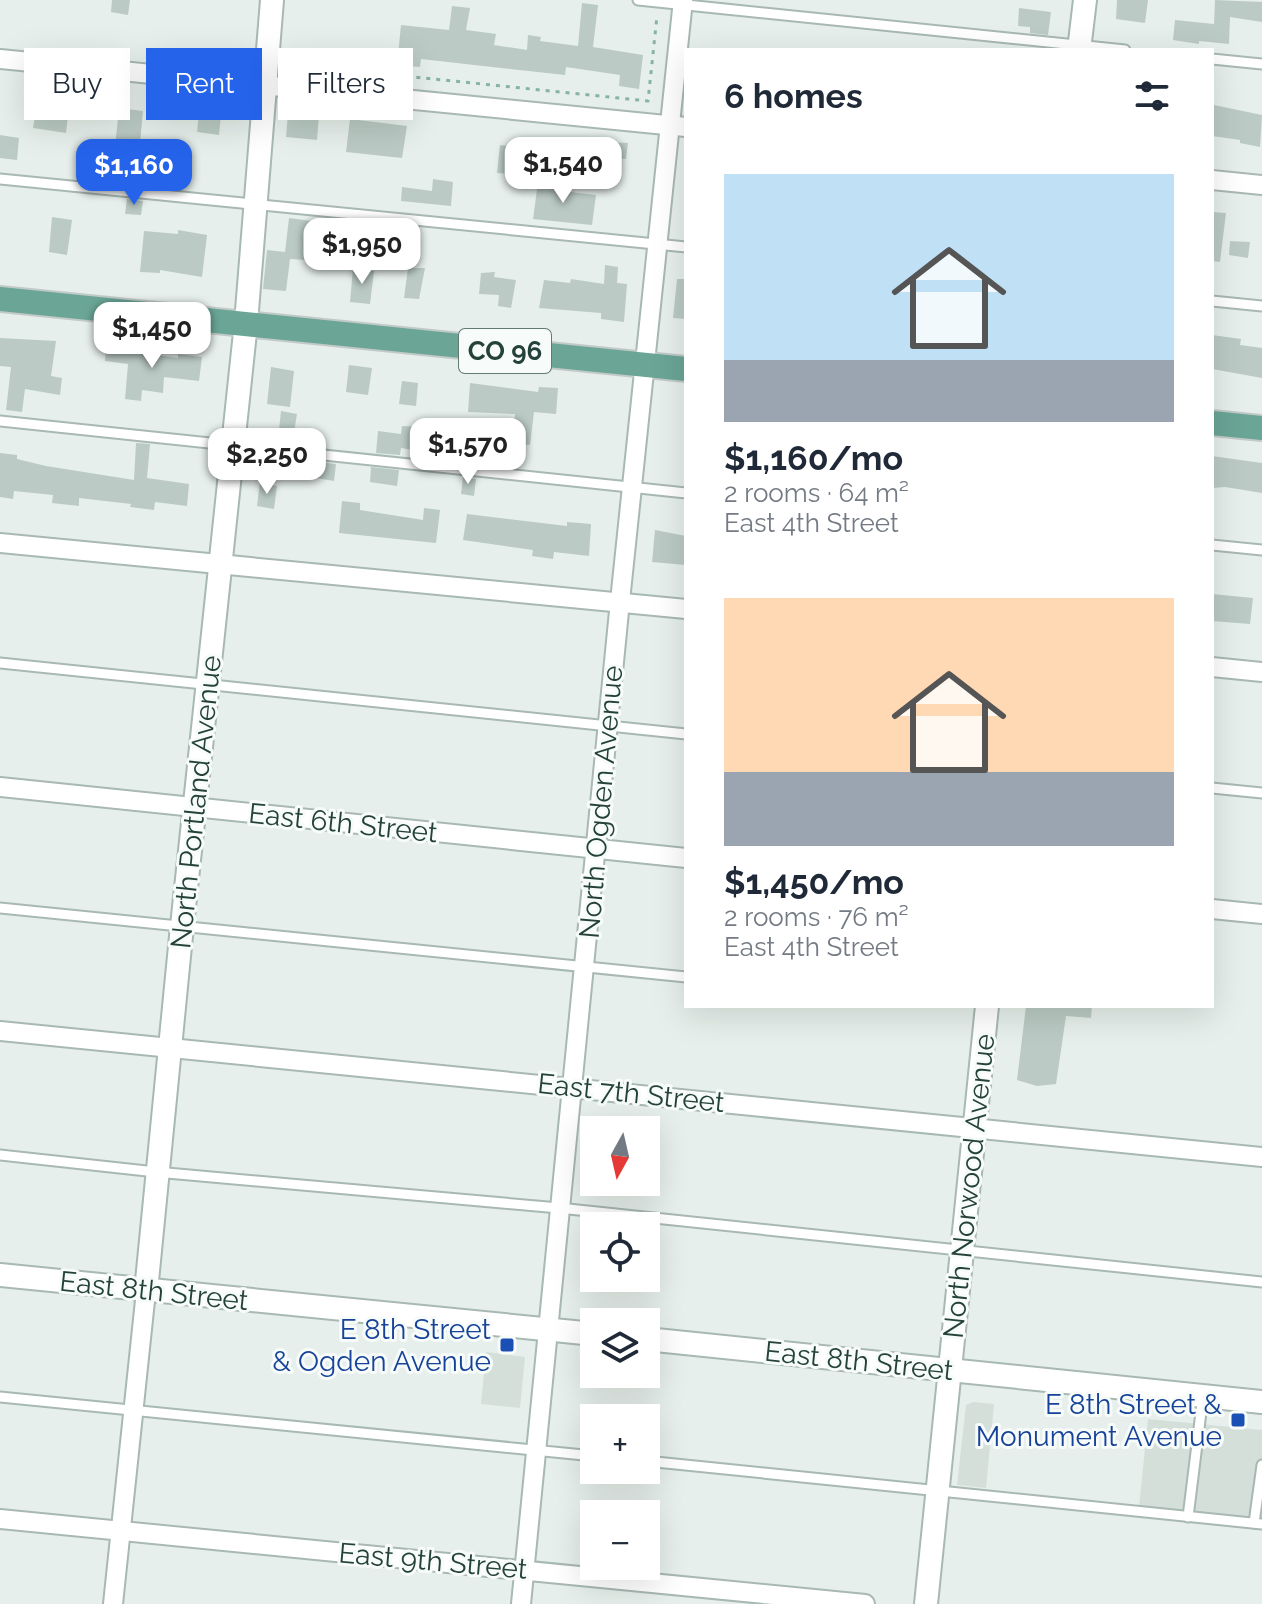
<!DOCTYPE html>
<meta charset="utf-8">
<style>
body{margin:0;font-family:Raleway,sans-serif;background:#f2f2f3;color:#1f2937;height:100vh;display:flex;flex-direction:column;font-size:30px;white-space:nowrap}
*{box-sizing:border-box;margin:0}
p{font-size:26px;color:#747a83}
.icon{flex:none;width:44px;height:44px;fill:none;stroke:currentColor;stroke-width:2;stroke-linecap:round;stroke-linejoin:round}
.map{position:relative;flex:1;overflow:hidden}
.details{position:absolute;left:684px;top:48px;width:530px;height:960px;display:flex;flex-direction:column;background:#fff;border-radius:0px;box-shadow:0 8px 32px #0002}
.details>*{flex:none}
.hud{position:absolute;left:24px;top:48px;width:540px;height:72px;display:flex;gap:16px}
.needle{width:52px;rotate:188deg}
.controls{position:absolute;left:580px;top:1116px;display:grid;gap:16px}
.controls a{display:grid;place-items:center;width:80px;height:80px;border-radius:0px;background:#fff;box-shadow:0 8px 32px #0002;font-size:40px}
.price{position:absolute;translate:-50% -68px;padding:0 18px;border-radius:16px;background:#fff;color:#222;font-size:26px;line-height:52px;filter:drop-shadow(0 2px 4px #0008)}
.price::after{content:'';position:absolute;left:50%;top:48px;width:24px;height:18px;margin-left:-12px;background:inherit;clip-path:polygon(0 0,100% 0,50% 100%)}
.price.on{background:#2563eb;color:#fff}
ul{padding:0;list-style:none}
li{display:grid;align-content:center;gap:16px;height:424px;padding:0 40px}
li span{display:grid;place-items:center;height:248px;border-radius:0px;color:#555}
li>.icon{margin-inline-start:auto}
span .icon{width:144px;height:144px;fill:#fffc;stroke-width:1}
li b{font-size:34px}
h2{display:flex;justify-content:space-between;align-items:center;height:96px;padding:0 40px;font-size:34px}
.tag{padding:0 28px;border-radius:0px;background:#fff;box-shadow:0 8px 32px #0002;font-size:28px;line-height:72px}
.tag.on{background:#2563eb;color:#fff}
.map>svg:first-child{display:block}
</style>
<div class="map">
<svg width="1262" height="1604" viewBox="0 0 1262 1604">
<rect width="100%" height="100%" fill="#e6efeb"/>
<g fill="#d4dfda">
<path d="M486,1352L525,1357L520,1408L481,1404Z"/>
<path d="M973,1402L994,1404L986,1488L957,1485L966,1405Z"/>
<path d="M1148,1419L1262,1430V1529L1138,1517Z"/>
</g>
<g fill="#bbcac4">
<path d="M112,0H130L128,15L111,12Z"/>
<path d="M1117,0H1148L1145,23L1116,19Z"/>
<path d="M1215,0L1262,2V22L1230,17L1229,44L1199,41V44L1173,40L1175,20L1214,24Z"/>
<path d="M582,3L598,5L593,47L643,55L639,89L619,86L620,75L566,67L565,75L421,59L420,67L397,65L401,25L449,30L452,6L470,8L466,30L496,34L494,45L527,50L528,35L541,37L540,41L578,46Z"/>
<path d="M1019,8L1051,12L1048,35L1030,33V27L1018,26Z"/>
<path d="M37,103L69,107L66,133L33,128Z"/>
<path d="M1214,105L1262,115L1260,147L1240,143V140L1212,136Z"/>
<path d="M119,108L143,111L138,164L177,169L175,182L145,178L144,186L128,184L129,175L105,172L107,146L115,147Z"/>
<path d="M199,112L221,115L219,135L197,132Z"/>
<path d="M288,113L319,115L317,140L286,137Z"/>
<path d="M350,119L407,126L402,158L346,152Z"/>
<path d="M0,135L19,138L17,160L0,158Z"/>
<path d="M606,142L628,143L626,159L604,157Z"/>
<path d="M500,145L524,148L521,175L497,173Z"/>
<path d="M433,179L453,182L451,206L401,201L402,187L432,191Z"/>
<path d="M538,182L562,185L561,191L596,195L592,225L533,219Z"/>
<path d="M127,199L143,201L141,215L125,214Z"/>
<path d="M1212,212L1226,213L1220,262L1212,261Z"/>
<path d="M52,217L72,220L67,255L49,252Z"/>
<path d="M289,218L311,221L306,260L290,259L286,291L263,289L267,250L285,252Z"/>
<path d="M390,228L417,231L413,263L385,260Z"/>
<path d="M178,230L207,235L202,277L160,270V273L140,272L144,231L178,234Z"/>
<path d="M1230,241L1250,242L1248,258L1229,255Z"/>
<path d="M605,265L618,267L617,283L627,284L624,322L601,319V313L539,308L544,280L570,283L571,279L604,284Z"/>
<path d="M408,268H425L419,299L404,298Z"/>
<path d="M353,269L374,271L370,304L350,302Z"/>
<path d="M495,272L494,277L516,280L511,308L498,306L499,295L479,294L481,273Z"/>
<path d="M677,279H686V319L673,318Z"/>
<path d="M1212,335L1241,339L1240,345L1262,348V378L1212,369Z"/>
<path d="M0,338L56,341L51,376L62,378L60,395L25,389L22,412L6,410L11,367L0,366Z"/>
<path d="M106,344L128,346L127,351L178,358V354L202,357L199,381L164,377L163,393L142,390L141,401L125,399L128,364L105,361Z"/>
<path d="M349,365L372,368L368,395L346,392Z"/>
<path d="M271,367L294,371L290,407L267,404Z"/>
<path d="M402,381L418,383L416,406L399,404Z"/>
<path d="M470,383L538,392L539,387L558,388L556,414L534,412L530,445L513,444L515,414L468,412Z"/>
<path d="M281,411L297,414L294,432L279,430Z"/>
<path d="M402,426L422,427L420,451L401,448L400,455L376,453L378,431L401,434Z"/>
<path d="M136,443L150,444L147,478L189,484L187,506L155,502L154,510L130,507L131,504L79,498V506L52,503L53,495L14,491L13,499L0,497V453L17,455V459L46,466L134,480Z"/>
<path d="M1212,456L1262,463V493L1225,487L1212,488Z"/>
<path d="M318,462L336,464L334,481L316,478Z"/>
<path d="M371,467L399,470L397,486L370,482Z"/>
<path d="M463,477L476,479L474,496L461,494Z"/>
<path d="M260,482L277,486L274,509L257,506Z"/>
<path d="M342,501L360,503V510L423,520L424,508L440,510L436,543L339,533Z"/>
<path d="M467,514L567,526V522L591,524L589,556L554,552L553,559L532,556L533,550L463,540Z"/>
<path d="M655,530L686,536V565L652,562Z"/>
<path d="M1212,594L1253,598L1250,624L1212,621Z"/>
<path d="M1026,1006H1092L1091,1018L1066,1016L1056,1084L1037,1086L1017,1080Z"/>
</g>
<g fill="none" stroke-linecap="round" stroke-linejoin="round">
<g stroke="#a8b8b2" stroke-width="13">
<g id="service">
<path d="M638,0L1125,50"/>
<path d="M1212,59L1262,64"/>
<path d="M0,179L686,247"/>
<path d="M1212,301L1262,306"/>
<path d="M0,421L686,493"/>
<path d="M1212,545L1262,550"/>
<path d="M0,663L686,734"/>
<path d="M1212,788L1262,793"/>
<path d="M0,908L686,977"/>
<path d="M0,1155L156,1172L559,1208L1262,1282"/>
<path d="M0,1397L594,1456"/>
<path d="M646,1461L1262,1524"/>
<path d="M1188,1517L1203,1396"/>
<path d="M1254,1523L1262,1465"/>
</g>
</g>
<g stroke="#a8b8b2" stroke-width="22">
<g id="minor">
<path d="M0,59L686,127"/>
<path d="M1212,180L1262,185"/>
<path d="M0,543L686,609"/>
<path d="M1212,667L1262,672"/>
<path d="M0,787L686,858"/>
<path d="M1212,909L1262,914"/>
<path d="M0,1031L1262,1157"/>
<path d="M0,1519L865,1604"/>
<path d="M113,1604L146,1291"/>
<path d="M521,1604L620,601L683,0"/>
</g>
</g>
<g stroke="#a8b8b2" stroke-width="26">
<g id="tertiary">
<path d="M1079,50L1085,0"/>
<path d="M0,1275L594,1334"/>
<path d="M146,1291L182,926L246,323L272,0"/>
<path d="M646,1339L1262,1402"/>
<path d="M926,1604L987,1006"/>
</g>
</g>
<g stroke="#c2cac8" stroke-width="28">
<g id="primary">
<path d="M0,299L686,369"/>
<path d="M1212,423L1262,428"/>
</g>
</g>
<path stroke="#86b3a5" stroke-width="3" stroke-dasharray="4 6" stroke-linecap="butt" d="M287,64L648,101L657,16"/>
<use href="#service" stroke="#fff" stroke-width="9"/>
<use href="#minor" stroke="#fff" stroke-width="18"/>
<use href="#tertiary" stroke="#fff" stroke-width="22"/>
<use href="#primary" stroke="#6aa596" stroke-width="24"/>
</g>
<g fill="#1a4fb4" stroke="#f7fbf9" stroke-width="3">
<rect x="499" y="1337" width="16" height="16" rx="4"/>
<rect x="1230" y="1412" width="16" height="16" rx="4"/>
</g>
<g text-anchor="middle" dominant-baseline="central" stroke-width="6" stroke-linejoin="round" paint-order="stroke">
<rect fill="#f7fbf9" stroke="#637a73" stroke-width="2" x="459" y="329" width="92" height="44" rx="6"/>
<g font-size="26" font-weight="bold" fill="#24423a">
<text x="505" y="351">CO 96</text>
</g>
<g font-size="28" fill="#24423a" stroke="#f7fbf9">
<text transform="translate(196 802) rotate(-84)">North Portland Avenue</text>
<text transform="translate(601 802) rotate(-85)">North Ogden Avenue</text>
<text transform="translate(343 823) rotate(6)">East 6th Street</text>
<text transform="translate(631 1093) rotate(6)">East 7th Street</text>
<text transform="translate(969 1186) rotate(-84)">North Norwood Avenue</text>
<text transform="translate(154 1291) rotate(6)">East 8th Street</text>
<text transform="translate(859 1361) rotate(6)">East 8th Street</text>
<text transform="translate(433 1561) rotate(5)">East 9th Street</text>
</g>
<g font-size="28" fill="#164399" stroke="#f7fbf9" text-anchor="end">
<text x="491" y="1329">E 8th Street<tspan x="491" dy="32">&amp; Ogden Avenue</tspan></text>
<text x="1222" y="1404">E 8th Street &amp;<tspan x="1222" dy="32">Monument Avenue</tspan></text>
</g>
</g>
</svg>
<div class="controls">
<a><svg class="needle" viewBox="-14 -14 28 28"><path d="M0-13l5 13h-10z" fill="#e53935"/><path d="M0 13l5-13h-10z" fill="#747a83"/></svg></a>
<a><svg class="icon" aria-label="locate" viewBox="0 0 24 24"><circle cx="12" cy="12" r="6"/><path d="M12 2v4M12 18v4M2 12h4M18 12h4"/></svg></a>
<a><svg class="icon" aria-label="layers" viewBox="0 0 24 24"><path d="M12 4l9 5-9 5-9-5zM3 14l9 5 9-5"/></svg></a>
<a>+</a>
<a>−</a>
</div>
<b class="price" style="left:563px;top:205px">$1,540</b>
<b class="price on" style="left:134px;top:207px">$1,160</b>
<b class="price" style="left:362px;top:286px">$1,950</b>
<b class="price" style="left:152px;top:370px">$1,450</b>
<b class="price" style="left:468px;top:486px">$1,570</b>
<b class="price" style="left:267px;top:496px">$2,250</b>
<div class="hud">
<a class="tag">Buy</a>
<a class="tag on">Rent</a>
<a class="tag">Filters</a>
</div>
<section class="details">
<h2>6 homes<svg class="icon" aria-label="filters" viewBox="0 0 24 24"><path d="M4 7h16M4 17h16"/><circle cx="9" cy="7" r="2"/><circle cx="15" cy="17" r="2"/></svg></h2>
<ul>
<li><span style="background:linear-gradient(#bfe0f5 75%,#9aa5b1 0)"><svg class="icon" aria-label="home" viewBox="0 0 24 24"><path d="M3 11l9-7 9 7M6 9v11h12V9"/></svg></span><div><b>$1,160/mo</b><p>2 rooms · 64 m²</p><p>East 4th Street</p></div></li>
<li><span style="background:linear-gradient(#ffd9b3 70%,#9aa5b1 0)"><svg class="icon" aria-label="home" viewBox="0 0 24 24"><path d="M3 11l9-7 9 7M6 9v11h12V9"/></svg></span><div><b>$1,450/mo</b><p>2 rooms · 76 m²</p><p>East 4th Street</p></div></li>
</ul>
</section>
</div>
